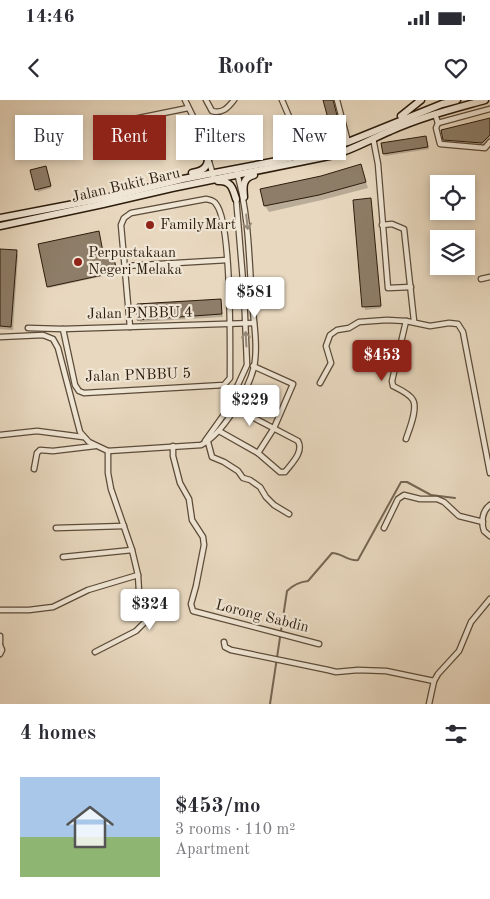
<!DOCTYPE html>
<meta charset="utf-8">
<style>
body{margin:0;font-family:"Old Standard TT",serif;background:#f7f7f7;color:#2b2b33;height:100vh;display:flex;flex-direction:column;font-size:19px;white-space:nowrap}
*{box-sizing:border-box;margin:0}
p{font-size:16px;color:#7c7c81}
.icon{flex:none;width:28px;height:28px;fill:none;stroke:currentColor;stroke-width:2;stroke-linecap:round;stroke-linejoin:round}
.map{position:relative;height:604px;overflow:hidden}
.side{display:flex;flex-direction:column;background:#fff;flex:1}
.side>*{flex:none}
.top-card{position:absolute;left:15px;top:15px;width:460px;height:45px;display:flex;gap:10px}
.controls{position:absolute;left:430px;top:75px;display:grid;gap:10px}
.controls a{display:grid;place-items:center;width:45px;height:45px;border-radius:0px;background:#fff;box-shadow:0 2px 8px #0003;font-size:25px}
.price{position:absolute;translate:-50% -42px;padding:0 11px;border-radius:5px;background:#fff;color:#222;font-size:16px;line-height:32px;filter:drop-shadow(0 1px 2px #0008)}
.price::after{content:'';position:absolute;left:50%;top:30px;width:15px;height:11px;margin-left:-8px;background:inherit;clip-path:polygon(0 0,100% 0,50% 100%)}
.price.on{background:#8f2418;color:#fff}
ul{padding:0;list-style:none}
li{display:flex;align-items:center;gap:15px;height:125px;padding:0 20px}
li span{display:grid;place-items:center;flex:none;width:140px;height:100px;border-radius:0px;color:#555}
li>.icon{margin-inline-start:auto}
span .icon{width:60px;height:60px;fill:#fffc;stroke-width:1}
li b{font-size:21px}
h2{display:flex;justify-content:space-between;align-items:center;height:60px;padding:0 20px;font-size:21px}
.pill{padding:0 18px;border-radius:0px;background:#fff;box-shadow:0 2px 8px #0003;font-size:18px;line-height:45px}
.pill.on{background:#8f2418;color:#fff}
.status{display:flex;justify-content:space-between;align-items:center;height:35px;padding:0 25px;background:#fff;direction:ltr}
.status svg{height:14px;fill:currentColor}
header{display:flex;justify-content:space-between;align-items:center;height:65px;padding:0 20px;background:#fff;font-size:22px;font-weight:700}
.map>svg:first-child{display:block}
</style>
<div class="status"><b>14:46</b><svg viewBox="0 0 49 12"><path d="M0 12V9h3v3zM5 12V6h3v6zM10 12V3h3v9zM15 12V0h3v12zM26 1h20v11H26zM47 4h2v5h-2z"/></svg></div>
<header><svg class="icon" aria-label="back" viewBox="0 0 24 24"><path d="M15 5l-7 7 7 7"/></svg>Roofr<svg class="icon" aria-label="heart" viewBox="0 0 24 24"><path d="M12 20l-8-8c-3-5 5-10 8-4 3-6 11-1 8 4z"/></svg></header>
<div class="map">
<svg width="490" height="604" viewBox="0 0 490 604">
<rect width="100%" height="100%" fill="#e8d8bf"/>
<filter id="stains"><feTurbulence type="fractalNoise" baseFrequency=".004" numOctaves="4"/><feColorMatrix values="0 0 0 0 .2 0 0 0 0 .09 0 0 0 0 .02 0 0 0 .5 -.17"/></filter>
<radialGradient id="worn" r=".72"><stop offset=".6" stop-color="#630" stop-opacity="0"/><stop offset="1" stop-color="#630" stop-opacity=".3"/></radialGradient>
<g fill="#0003">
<path d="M324,0H333L344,42L330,46L324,29L331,27Z"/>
<path d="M490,20V40L484,47L446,43L444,39Z"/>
<path d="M426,37L429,49L385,56L384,54Z"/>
<path d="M361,66L368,88L322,100L269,112L265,106L262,90L322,77Z"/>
<path d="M47,70L51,88L38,92L36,89Z"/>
<path d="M371,100L381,208L365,210L354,101Z"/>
<path d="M0,150L16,151L18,155L13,230L0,229Z"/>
<path d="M103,153H113L117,173L49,188L48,187Z"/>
<path d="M220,200L223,217L140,222L139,219Z"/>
</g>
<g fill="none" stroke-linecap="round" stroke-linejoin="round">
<path stroke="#766653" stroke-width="2" d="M270,604L287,491C293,485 299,482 308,481L332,453C342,453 349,462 358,460L401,382H407L431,395L455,398"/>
</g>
<g fill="#8e7e69" stroke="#2c1c0c">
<path d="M323,0H333L343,38L326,43L322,28L330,26Z"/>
<path d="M490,18V35L482,43L443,40L441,30Z"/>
<path d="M426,36L428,47L383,54L381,43Z"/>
<path d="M361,64L366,82L319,95L264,106L260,89L321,76Z"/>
<path d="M46,66L51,86L35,90L30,70Z"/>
<path d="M371,98L381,206L362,207L353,100Z"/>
<path d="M99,131L103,152L112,150L117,172L47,187L38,144Z"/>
<path d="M0,149L17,150L11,227L0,226Z"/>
<path d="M221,199L222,214L137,220V204Z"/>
</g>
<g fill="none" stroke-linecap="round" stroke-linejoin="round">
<g stroke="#5b4b39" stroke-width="7">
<g id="street">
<path d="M185,0L200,31L213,75"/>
<path d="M206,0L212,11C222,14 228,8 234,0"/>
<path d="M282,0L305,54"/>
<path d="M337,0L348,42"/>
<path d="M435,14L438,23L490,9"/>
<path d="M134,19L188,8"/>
<path d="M438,23L436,28L440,44L485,48L490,42"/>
<path d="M373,38L378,64L388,188L411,187"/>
<path d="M382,125L392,124L404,129L414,221"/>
<path d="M125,166L227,160"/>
<path d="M481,179L490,177"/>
<path d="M28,228L63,229L254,223"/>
<path d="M63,229L75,285L79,291L84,293L224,285L230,278C230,248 232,123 216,104C214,100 210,100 206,99L131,113L124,118L121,125L130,227"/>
<path d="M0,237L43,235L53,239L58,248L80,332L89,342L108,351L201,345C223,334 248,291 254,267C258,248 254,222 252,202C249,158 249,115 237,73"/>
<path d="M253,266L293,284L274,328L258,353"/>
<path d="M320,283L331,263L326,246L330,235L337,230L349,228L359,222L387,220L406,221L430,226L449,223L458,224L463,232L490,373"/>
<path d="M219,331L258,353L280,372H285C292,363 304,352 298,341L235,308"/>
<path d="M0,335L37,331L83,337"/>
<path d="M406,339C409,330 418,309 413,300C410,294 399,289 393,286L392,281L406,221"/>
<path d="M205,341L225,313L247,265L244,193L236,97"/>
<path d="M208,342L212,357L224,362L238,371L243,378L250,380L260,387L266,397L274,405L289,414"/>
<path d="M173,346V356L180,383L189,399L192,420L203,437L204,445L196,486L191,504L193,511L319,544"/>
<path d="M34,369L37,353L40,350L53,351L95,346"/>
<path d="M490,405C482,411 481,422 484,431L490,436"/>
<path d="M56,428L124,426"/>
<path d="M384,428L398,399L404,395L420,399H437L444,402L459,416L483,422"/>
<path d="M63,457L132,450"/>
<path d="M0,510H29L53,507L88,490L138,475"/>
<path d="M0,536V543"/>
<path d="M224,542L225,547L231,550L328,570L336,572L358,570L386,571L434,581"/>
<path d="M0,545L2,550L0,554"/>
<path d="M95,552L136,531L145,522L146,517L139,491L138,475L132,450L111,389L108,373V351"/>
<path d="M429,604L434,581L438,574L459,551L471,522L490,499"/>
</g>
</g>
<g stroke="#2c1c0c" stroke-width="9">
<g id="secondary">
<path d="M401,16L421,0"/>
<path d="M192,73C202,71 208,68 208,58"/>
<path d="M218,81C231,80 233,89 236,99"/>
<path d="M244,97C243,87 242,78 254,75"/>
<path d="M0,118L105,98L183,79L277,61L323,50L348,42L442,4L457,0"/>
<path d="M0,126L103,104L172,88L334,55C354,49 371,39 390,31C421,17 453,9 485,0"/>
</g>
</g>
<use href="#street" stroke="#f0e6d5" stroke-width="4.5"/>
<use href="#secondary" stroke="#f0e6d5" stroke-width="6"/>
</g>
<defs><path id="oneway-shaft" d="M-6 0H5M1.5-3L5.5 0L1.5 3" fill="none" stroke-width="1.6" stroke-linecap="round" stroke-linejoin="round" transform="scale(1.25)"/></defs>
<g stroke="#988b7b">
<use href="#oneway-shaft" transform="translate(247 122) rotate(84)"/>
<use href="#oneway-shaft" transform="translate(246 239) rotate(-93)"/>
</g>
<g fill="#8f2418" stroke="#f0e6d5" stroke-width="2">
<circle cx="150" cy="125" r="5"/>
<circle cx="78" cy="162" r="5"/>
</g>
<g text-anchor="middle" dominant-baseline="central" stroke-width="4.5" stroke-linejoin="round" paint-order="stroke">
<g font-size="15" fill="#2c1c0c" stroke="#f0e6d5">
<text transform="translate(126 86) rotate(-13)">Jalan Bukit Baru</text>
<text transform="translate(140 214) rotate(-1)">Jalan PNBBU 4</text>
<text transform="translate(138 276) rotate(-2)">Jalan PNBBU 5</text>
<text transform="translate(262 517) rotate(14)">Lorong Sabdin</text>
</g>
<g font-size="15" fill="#2c1c0c" stroke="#f0e6d5" text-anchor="start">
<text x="160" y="125">FamilyMart</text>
<text x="88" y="153">Perpustakaan<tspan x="88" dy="17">Negeri Melaka</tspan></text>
</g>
</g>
<rect width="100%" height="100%" filter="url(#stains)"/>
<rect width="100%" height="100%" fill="url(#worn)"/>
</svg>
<div class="controls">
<a><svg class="icon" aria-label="locate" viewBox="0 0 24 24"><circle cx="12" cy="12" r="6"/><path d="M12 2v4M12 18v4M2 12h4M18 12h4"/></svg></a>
<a><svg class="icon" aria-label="layers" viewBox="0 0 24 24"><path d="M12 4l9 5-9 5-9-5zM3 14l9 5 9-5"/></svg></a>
</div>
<b class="price" style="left:255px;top:219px">$581</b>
<b class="price on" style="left:382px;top:282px">$453</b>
<b class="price" style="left:250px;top:327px">$229</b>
<b class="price" style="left:150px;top:531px">$324</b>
<div class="top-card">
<a class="pill">Buy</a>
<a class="pill on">Rent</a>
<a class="pill">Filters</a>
<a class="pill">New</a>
</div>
</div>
<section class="side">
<h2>4 homes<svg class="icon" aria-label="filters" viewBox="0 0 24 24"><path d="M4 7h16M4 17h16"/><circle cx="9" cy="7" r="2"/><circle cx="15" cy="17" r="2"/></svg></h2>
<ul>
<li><span style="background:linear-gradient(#a9c7e8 60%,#8fb573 0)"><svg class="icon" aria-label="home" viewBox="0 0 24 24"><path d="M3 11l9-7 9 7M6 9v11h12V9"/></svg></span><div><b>$453/mo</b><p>3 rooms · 110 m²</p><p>Apartment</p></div></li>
</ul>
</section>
